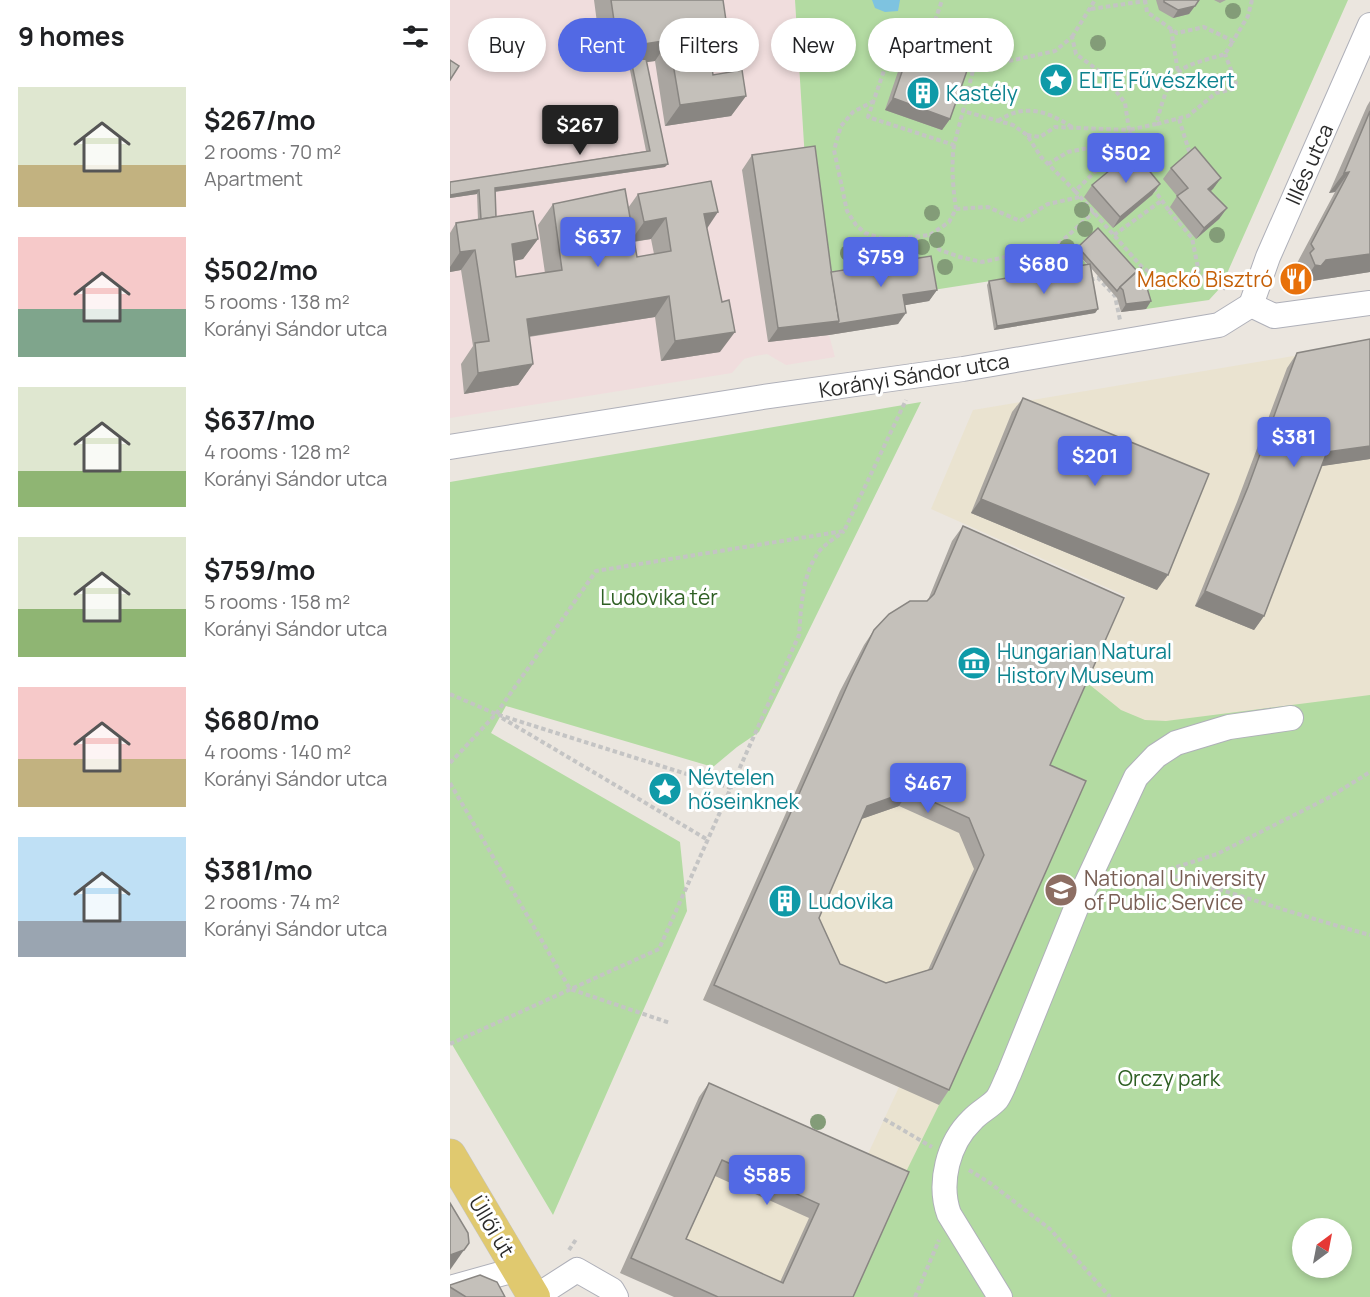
<!DOCTYPE html>
<meta charset="utf-8">
<style>
body{margin:0;font-family:Manrope,sans-serif;background:#f6f6f6;color:#202124;height:100vh;display:flex;flex-direction:column;font-size:22px;white-space:nowrap}
*{box-sizing:border-box;margin:0}
p{font-size:20px;color:#757577}
.icon{flex:none;width:33px;height:33px;fill:none;stroke:currentColor;stroke-width:2;stroke-linecap:round;stroke-linejoin:round}
.map{position:relative;flex:1;overflow:hidden}
.panel{display:flex;flex-direction:column;background:#fff;width:450px}
.panel>*{flex:none}
.top-card{position:absolute;left:18px;top:18px;width:570px;height:54px;display:flex;gap:12px}
.needle{width:39px;rotate:32deg}
.buttons{position:absolute;left:842px;top:1218px;display:grid;gap:12px}
.buttons a{display:grid;place-items:center;width:60px;height:60px;border-radius:50%;background:#fff;box-shadow:0 3px 9px #0003;font-size:30px}
.price{position:absolute;translate:-50% -51px;padding:0 14px;border-radius:6px;background:#5269e4;color:#fff;font-size:20px;line-height:39px;filter:drop-shadow(0 2px 3px #0008)}
.price::after{content:'';position:absolute;left:50%;top:36px;width:18px;height:14px;margin-left:-9px;background:inherit;clip-path:polygon(0 0,100% 0,50% 100%)}
.price.selected{background:#222;color:#fff}
ul{padding:0;list-style:none}
li{display:flex;align-items:center;gap:18px;height:150px;padding:0 18px}
li span{display:grid;place-items:center;flex:none;width:168px;height:120px;border-radius:0px;color:#555}
li>.icon{margin-inline-start:auto}
span .icon{width:72px;height:72px;fill:#fffc;stroke-width:1}
li b{font-size:26px}
h2{display:flex;justify-content:space-between;align-items:center;height:72px;padding:0 18px;font-size:26px}
.pill{padding:0 21px;border-radius:27px;background:#fff;box-shadow:0 3px 9px #0003;font-size:21px;line-height:54px}
.pill.selected{background:#5269e4;color:#fff}
main{display:flex;flex:1;min-height:0}
.map>svg:first-child{display:block}
</style>
<main>
<section class="panel">
<h2>9 homes<svg class="icon" aria-label="filters" viewBox="0 0 24 24"><path d="M4 7h16M4 17h16"/><circle cx="9" cy="7" r="2"/><circle cx="15" cy="17" r="2"/></svg></h2>
<ul>
<li><span style="background:linear-gradient(#dfe7d0 65%,#c2b280 0)"><svg class="icon" aria-label="home" viewBox="0 0 24 24"><path d="M3 11l9-7 9 7M6 9v11h12V9"/></svg></span><div><b>$267/mo</b><p>2 rooms · 70 m²</p><p>Apartment</p></div></li>
<li><span style="background:linear-gradient(#f6c9c9 60%,#7fa58c 0)"><svg class="icon" aria-label="home" viewBox="0 0 24 24"><path d="M3 11l9-7 9 7M6 9v11h12V9"/></svg></span><div><b>$502/mo</b><p>5 rooms · 138 m²</p><p>Korányi Sándor utca</p></div></li>
<li><span style="background:linear-gradient(#dfe7d0 70%,#8fb573 0)"><svg class="icon" aria-label="home" viewBox="0 0 24 24"><path d="M3 11l9-7 9 7M6 9v11h12V9"/></svg></span><div><b>$637/mo</b><p>4 rooms · 128 m²</p><p>Korányi Sándor utca</p></div></li>
<li><span style="background:linear-gradient(#dfe7d0 60%,#8fb573 0)"><svg class="icon" aria-label="home" viewBox="0 0 24 24"><path d="M3 11l9-7 9 7M6 9v11h12V9"/></svg></span><div><b>$759/mo</b><p>5 rooms · 158 m²</p><p>Korányi Sándor utca</p></div></li>
<li><span style="background:linear-gradient(#f6c9c9 60%,#c2b280 0)"><svg class="icon" aria-label="home" viewBox="0 0 24 24"><path d="M3 11l9-7 9 7M6 9v11h12V9"/></svg></span><div><b>$680/mo</b><p>4 rooms · 140 m²</p><p>Korányi Sándor utca</p></div></li>
<li><span style="background:linear-gradient(#bfe0f5 70%,#9aa5b1 0)"><svg class="icon" aria-label="home" viewBox="0 0 24 24"><path d="M3 11l9-7 9 7M6 9v11h12V9"/></svg></span><div><b>$381/mo</b><p>2 rooms · 74 m²</p><p>Korányi Sándor utca</p></div></li>
</ul>
</section>
<div class="map">
<svg width="920" height="1297" viewBox="0 0 920 1297">
<rect width="100%" height="100%" fill="#ebe6df"/>
<path fill="#eae3d0" fill-rule="evenodd" d="M920,343V1297H224L249,1097L411,1169L449,1087L253,1000L390,691L589,780L676,596L481,509L523,410ZM852,1228H891V1268H852Z"/>
<path fill="#f0dddd" d="M0,0H345L355,160L379,335L385,357L336,365L317,354L305,356L294,359L282,373L0,418Z"/>
<g fill="#b3dba2" fill-rule="evenodd">
<path d="M345,0H898L771,287L759,300L696,309L685,276L625,251L638,266L483,290L370,284L355,160Z"/>
<path d="M471,402L309,732L287,747L263,767L56,706L41,733L230,842L237,911L103,1215L0,1041V482Z"/>
<path d="M635,681L671,710L695,720L716,721L920,695V1297H399L449,1186L489,1105L590,780ZM852,1228H891V1268H852Z"/>
</g>
<path fill="#7ec3e0" d="M422,0H450L448,11L435,12L425,8Z"/>
<g fill="none" stroke-linecap="round" stroke-linejoin="round">
<g stroke="#afb0b9" stroke-width="26">
<g id="minor">
<path d="M801,305L818,257L920,25"/>
<path d="M801,305L824,316L920,303"/>
<path d="M0,447L313,397L513,369L769,325L801,305"/>
<path d="M0,1288L68,1269"/>
<path d="M85,1297L127,1270L162,1290L166,1297"/>
<path d="M550,1297L499,1214C488,1183 498,1143 522,1120C529,1112 540,1107 547,1099C552,1092 555,1082 559,1074L633,891L686,777L706,756L726,743L779,727L841,718"/>
</g>
</g>
<g stroke="#c4c4c4" stroke-width="33">
<path id="major" d="M0,1155L84,1297"/>
</g>
<g stroke="#c4c4c4" stroke-width="4" stroke-dasharray="4.5 3" stroke-linecap="butt">
<path d="M695,0L697,12L727,33L754,27L783,41L798,16L802,0"/>
<path d="M641,9L695,1"/>
<path d="M721,29L728,72"/>
<path d="M622,37L645,0"/>
<path d="M465,40L447,33L418,117L504,145L513,111"/>
<path d="M478,42L492,0"/>
<path d="M495,53L524,66"/>
<path d="M424,101L403,112L391,126L384,150L397,211L406,225L415,233L437,240L480,235L484,245L490,250L510,257L532,262L570,254L591,255L613,240L644,212"/>
<path d="M729,119L740,154"/>
<path d="M548,121C574,103 597,111 622,127"/>
<path d="M707,124L738,116L766,93L783,89L786,83L775,54"/>
<path d="M577,135L590,137L605,127L679,130L675,103L653,74L626,54L622,37L605,51L545,64L524,66L513,111L563,125L577,135L591,157L625,191L681,137L691,163"/>
<path d="M504,145C501,164 503,189 506,209"/>
<path d="M598,164L618,152L648,146L668,137H681L679,130L706,124C712,105 717,75 738,66C749,61 763,58 775,54L783,41"/>
<path d="M703,188L720,212"/>
<path d="M625,191L691,266L711,281L749,273"/>
<path d="M719,211L742,238L749,273L776,289"/>
<path d="M480,235L499,222L506,209L538,207L570,221L598,204L630,197"/>
<path d="M664,235L711,201"/>
<path d="M640,280L648,278L665,296L670,320"/>
<path d="M0,694L46,714L281,788"/>
<path d="M52,718L258,840"/>
<path d="M0,763L46,714L146,571L394,531L456,400"/>
<path d="M0,783L120,989L220,1023"/>
<path d="M711,872C781,892 850,916 920,935"/>
<path d="M661,884L711,872L767,854L878,798L920,772"/>
<path d="M0,1044L209,949L349,635C351,609 352,575 368,553C374,544 386,538 394,531"/>
<path d="M434,1119L482,1147"/>
<path d="M519,1170L540,1183L600,1229L660,1297"/>
<path d="M119,1250L127,1238"/>
<path d="M465,1297L489,1240"/>
</g>
<use href="#minor" stroke="#fff" stroke-width="24"/>
<use href="#major" stroke="#e0c96f" stroke-width="32"/>
</g>
<g fill="#839c78">
<circle cx="783" cy="11" r="8"/>
<circle cx="648" cy="43" r="8"/>
<circle cx="632" cy="210" r="8"/>
<circle cx="482" cy="213" r="8"/>
<circle cx="635" cy="229" r="8"/>
<circle cx="767" cy="235" r="8"/>
<circle cx="487" cy="240" r="8"/>
<circle cx="451" cy="246" r="8"/>
<circle cx="472" cy="247" r="8"/>
<circle cx="617" cy="247" r="8"/>
<circle cx="434" cy="249" r="8"/>
<circle cx="416" cy="251" r="8"/>
<circle cx="398" cy="253" r="8"/>
<circle cx="495" cy="267" r="8"/>
<circle cx="368" cy="1122" r="8"/>
</g>
<g fill="#a9a5a0" fill-rule="evenodd">
<path d="M144,0H273L279,41L264,61L262,62L263,75L296,96L281,116L215,126L205,61L196,62L215,167L45,192L46,217L88,239L73,259L64,261L66,277L95,273L88,225L103,204L178,208L188,194L257,228L270,352L211,361L205,317L79,337L83,364L68,385L14,394L11,364L23,346L11,270L0,272V233L6,223L28,220L27,194L0,198V182L196,151L179,65L153,68ZM201,239L204,254L187,257L184,242Z"/>
<path d="M706,0H749L739,14L723,18L709,10Z"/>
<path d="M764,0H776L770,3Z"/>
<path d="M465,34L499,57L500,119L492,130L435,110L457,45Z"/>
<path d="M920,101V272L862,281L857,286H851L845,273L849,268L846,265L885,192L879,193L917,106Z"/>
<path d="M302,155L381,272L487,290L479,301L455,305L448,324L379,335L318,342L292,170Z"/>
<path d="M721,168L771,178L761,191L777,208L769,219L746,239L720,207L727,196L713,179Z"/>
<path d="M710,184L702,195L663,228L634,197L642,185Z"/>
<path d="M628,247L701,301L696,309L671,312L667,298L641,268L648,309L645,313L544,330L537,285L539,281L637,264L625,251Z"/>
<path d="M847,353L920,459L871,466L814,616L804,630L745,606L787,502L837,368Z"/>
<path d="M573,398L707,590L521,513L562,412Z"/>
<path d="M513,526L600,765L499,1090L489,1105L253,1000L390,691L414,645L424,630L478,600L502,541ZM449,806L509,833L524,869L478,970L436,983L390,964L369,918L411,819Z"/>
<path d="M259,1083L459,1172L403,1297H224L170,1273L249,1097ZM265,1176L359,1218L330,1282L236,1239Z"/>
<path d="M0,1285L55,1297H0Z"/>
</g>
<g fill="#898682">
<path d="M745,6L739,14L723,18L728,10Z"/>
<path d="M219,40L205,61L182,64L181,60L179,65L153,68L168,48Z"/>
<path d="M279,41L264,61L245,64L259,44Z"/>
<path d="M296,96L281,116L215,126L230,105Z"/>
<path d="M443,98L500,119L492,130L435,110Z"/>
<path d="M218,164L215,167L42,192L45,188Z"/>
<path d="M899,172L885,192L879,193L894,173Z"/>
<path d="M771,178L763,189L750,200L758,189Z"/>
<path d="M710,184L702,195L663,228L670,217Z"/>
<path d="M29,190L27,194L0,198V195Z"/>
<path d="M777,208L769,219L746,239L754,228Z"/>
<path d="M268,212L254,233V214Z"/>
<path d="M216,218L201,239L180,242L194,222Z"/>
<path d="M88,239L73,259L48,264L62,244Z"/>
<path d="M25,250L11,270L0,272V267L10,252Z"/>
<path d="M920,254V272L862,281L857,286H851L865,265L876,260Z"/>
<path d="M487,290L479,301L445,307L453,295Z"/>
<path d="M219,296L205,317L62,339L77,319Z"/>
<path d="M701,301L696,309L671,312L676,304Z"/>
<path d="M648,309L645,313L544,330L547,326Z"/>
<path d="M456,313L448,324L379,335L318,342L328,328Z"/>
<path d="M285,332L270,352L211,361L225,341Z"/>
<path d="M83,364L68,385L14,394L28,373Z"/>
<path d="M920,446V459L866,467L877,452Z"/>
<path d="M531,499L718,575L707,590L521,513Z"/>
<path d="M755,591L814,616L804,630L745,606Z"/>
<path d="M459,791L449,806L406,821L417,806Z"/>
<path d="M14,1250L0,1270V1255Z"/>
</g>
<g fill="#c4c0ba" stroke="#898682" stroke-width="1.5" fill-rule="evenodd">
<path d="M161,0H273L279,41L259,44L263,75L292,70L296,96L230,105L219,40L168,48Z"/>
<path d="M714,0H749L745,6L728,10L714,2Z"/>
<path d="M465,34L502,47L499,57L519,65L500,119L443,98Z"/>
<path d="M196,59L218,164L45,188L46,217L31,219L29,190L0,195V182L200,151L181,60Z"/>
<path d="M0,60L9,66L0,80Z"/>
<path d="M920,111V254L876,260L871,266L865,265L860,253L864,249L861,244L899,172L894,173Z"/>
<path d="M365,146L381,269L389,321L328,328L302,155Z"/>
<path d="M745,147L771,178L758,189L777,208L754,228L727,196L738,188L721,168Z"/>
<path d="M683,151L710,184L670,217L642,185Z"/>
<path d="M261,181L268,212L254,214L272,302L279,300L285,332L225,341L219,296L77,319L83,364L28,373L25,343L39,341L25,250L10,252L6,223L83,211L88,239L62,244L66,277L112,270L103,204L175,189L187,257L221,251L216,218L194,222L188,194Z"/>
<path d="M648,228L687,271L670,287L667,291L628,247Z"/>
<path d="M481,256L487,290L453,295L456,313L387,324L389,321L381,272Z"/>
<path d="M640,264L648,309L547,326L539,281Z"/>
<path d="M691,268L701,301L676,304L673,290L670,287Z"/>
<path d="M920,339V446L877,452L814,616L755,591L798,487L847,353Z"/>
<path d="M573,398L759,474L718,575L531,499Z"/>
<path d="M513,526L674,598L600,765L636,781L499,1090L264,985L401,677L424,630L439,614L460,601H477L484,594ZM459,791L519,818L534,855L482,969L436,983L390,964L369,918L417,806Z"/>
<path d="M259,1083L459,1172L403,1297H268L181,1258ZM272,1160L369,1204L333,1283L236,1239Z"/>
<path d="M0,1203L18,1233L19,1243L14,1250L0,1255Z"/>
<path d="M30,1275L47,1282L55,1297H16L0,1287V1285Z"/>
</g>
<defs>
<g id="sight-disc" transform="scale(1.725)"><circle r="9.5" fill="#0f9aa8" stroke="#fff"/><path d="M0-6L1.8-2.2L6-1.7L2.9 1.2L3.7 5.4L0 3.3L-3.7 5.4L-2.9 1.2L-6-1.7L-1.8-2.2Z" fill="#fff"/></g>
<g id="building-disc" transform="scale(1.725)"><circle r="9.5" fill="#0f9aa8" stroke="#fff"/><path d="M-4-6H4V6H1V3H-1V6H-4ZM-2.5-4.3h1.7v1.8h-1.7ZM.8-4.3h1.7v1.8H.8ZM-2.5-1h1.7V.8h-1.7ZM.8-1h1.7V.8H.8Z" fill="#fff"/></g>
<g id="restaurant-disc" transform="scale(1.725)"><circle r="9.5" fill="#e8710a" stroke="#fff"/><path d="M-5-6h1v4h1v-4h1v4h1v-4h1v5L-1.5 .5V6h-2V.5L-5-1ZM5-6V6H3V1.5H1.5Q1.5-4 5-6Z" fill="#fff"/></g>
<g id="museum-disc" transform="scale(1.725)"><circle r="9.5" fill="#0f9aa8" stroke="#fff"/><path d="M0-6L6-3V-2H-6V-3ZM-5-1h2V3h-2ZM-1-1h2V3h-2ZM3-1h2V3H3ZM-6 4H6V6H-6Z" fill="#fff"/></g>
<g id="university-disc" transform="scale(1.725)"><circle r="9.5" fill="#8d6e63" stroke="#fff"/><path d="M0-5L7-2L0 1L-7-2ZM-4 1L0 2.5L4 1V4Q0 6-4 4Z" fill="#fff"/></g>
</defs>
<g fill-rule="evenodd">
<use href="#sight-disc" x="606" y="80"/>
<use href="#building-disc" x="473" y="93"/>
<use href="#restaurant-disc" x="846" y="279"/>
<use href="#museum-disc" x="524" y="663"/>
<use href="#sight-disc" x="215" y="789"/>
<use href="#university-disc" x="611" y="890"/>
<use href="#building-disc" x="335" y="901"/>
</g>
<g text-anchor="middle" dominant-baseline="central" stroke-width="6" stroke-linejoin="round" paint-order="stroke">
<g font-size="21" fill="#0d838f" stroke="#fff" text-anchor="start">
<text x="629" y="80">ELTE Fűvészkert</text>
<text x="496" y="93">Kastély</text>
<text x="547" y="651">Hungarian Natural<tspan x="547" dy="24">History Museum</tspan></text>
<text x="238" y="777">Névtelen<tspan x="238" dy="24">hőseinknek</tspan></text>
<text x="358" y="901">Ludovika</text>
</g>
<g font-size="21" fill="#2b2b2b" stroke="#fff">
<text transform="translate(859 164) rotate(-66)">Illés utca</text>
<text transform="translate(464 375) rotate(-9)">Korányi Sándor utca</text>
<text transform="translate(42 1226) rotate(59)">Üllői út</text>
</g>
<g font-size="21" fill="#c56008" stroke="#fff" text-anchor="end">
<text x="823" y="279">Mackó Bisztró</text>
</g>
<g font-size="21" fill="#2e5f23" stroke="#fff">
<text x="209" y="597">Ludovika tér</text>
<text x="719" y="1078">Orczy park</text>
</g>
<g font-size="21" fill="#785e54" stroke="#fff" text-anchor="start">
<text x="634" y="878">National University<tspan x="634" dy="24">of Public Service</tspan></text>
</g>
</g>
</svg>
<div class="buttons">
<a><svg class="needle" viewBox="-14 -14 28 28"><path d="M0-13l5 13h-10z" fill="#e53935"/><path d="M0 13l5-13h-10z" fill="#757577"/></svg></a>
</div>
<b class="price selected" style="left:130px;top:156px">$267</b>
<b class="price" style="left:676px;top:184px">$502</b>
<b class="price" style="left:148px;top:268px">$637</b>
<b class="price" style="left:431px;top:288px">$759</b>
<b class="price" style="left:594px;top:295px">$680</b>
<b class="price" style="left:844px;top:468px">$381</b>
<b class="price" style="left:645px;top:487px">$201</b>
<b class="price" style="left:478px;top:814px">$467</b>
<b class="price" style="left:317px;top:1206px">$585</b>
<div class="top-card">
<a class="pill">Buy</a>
<a class="pill selected">Rent</a>
<a class="pill">Filters</a>
<a class="pill">New</a>
<a class="pill">Apartment</a>
</div>
</div>
</main>
